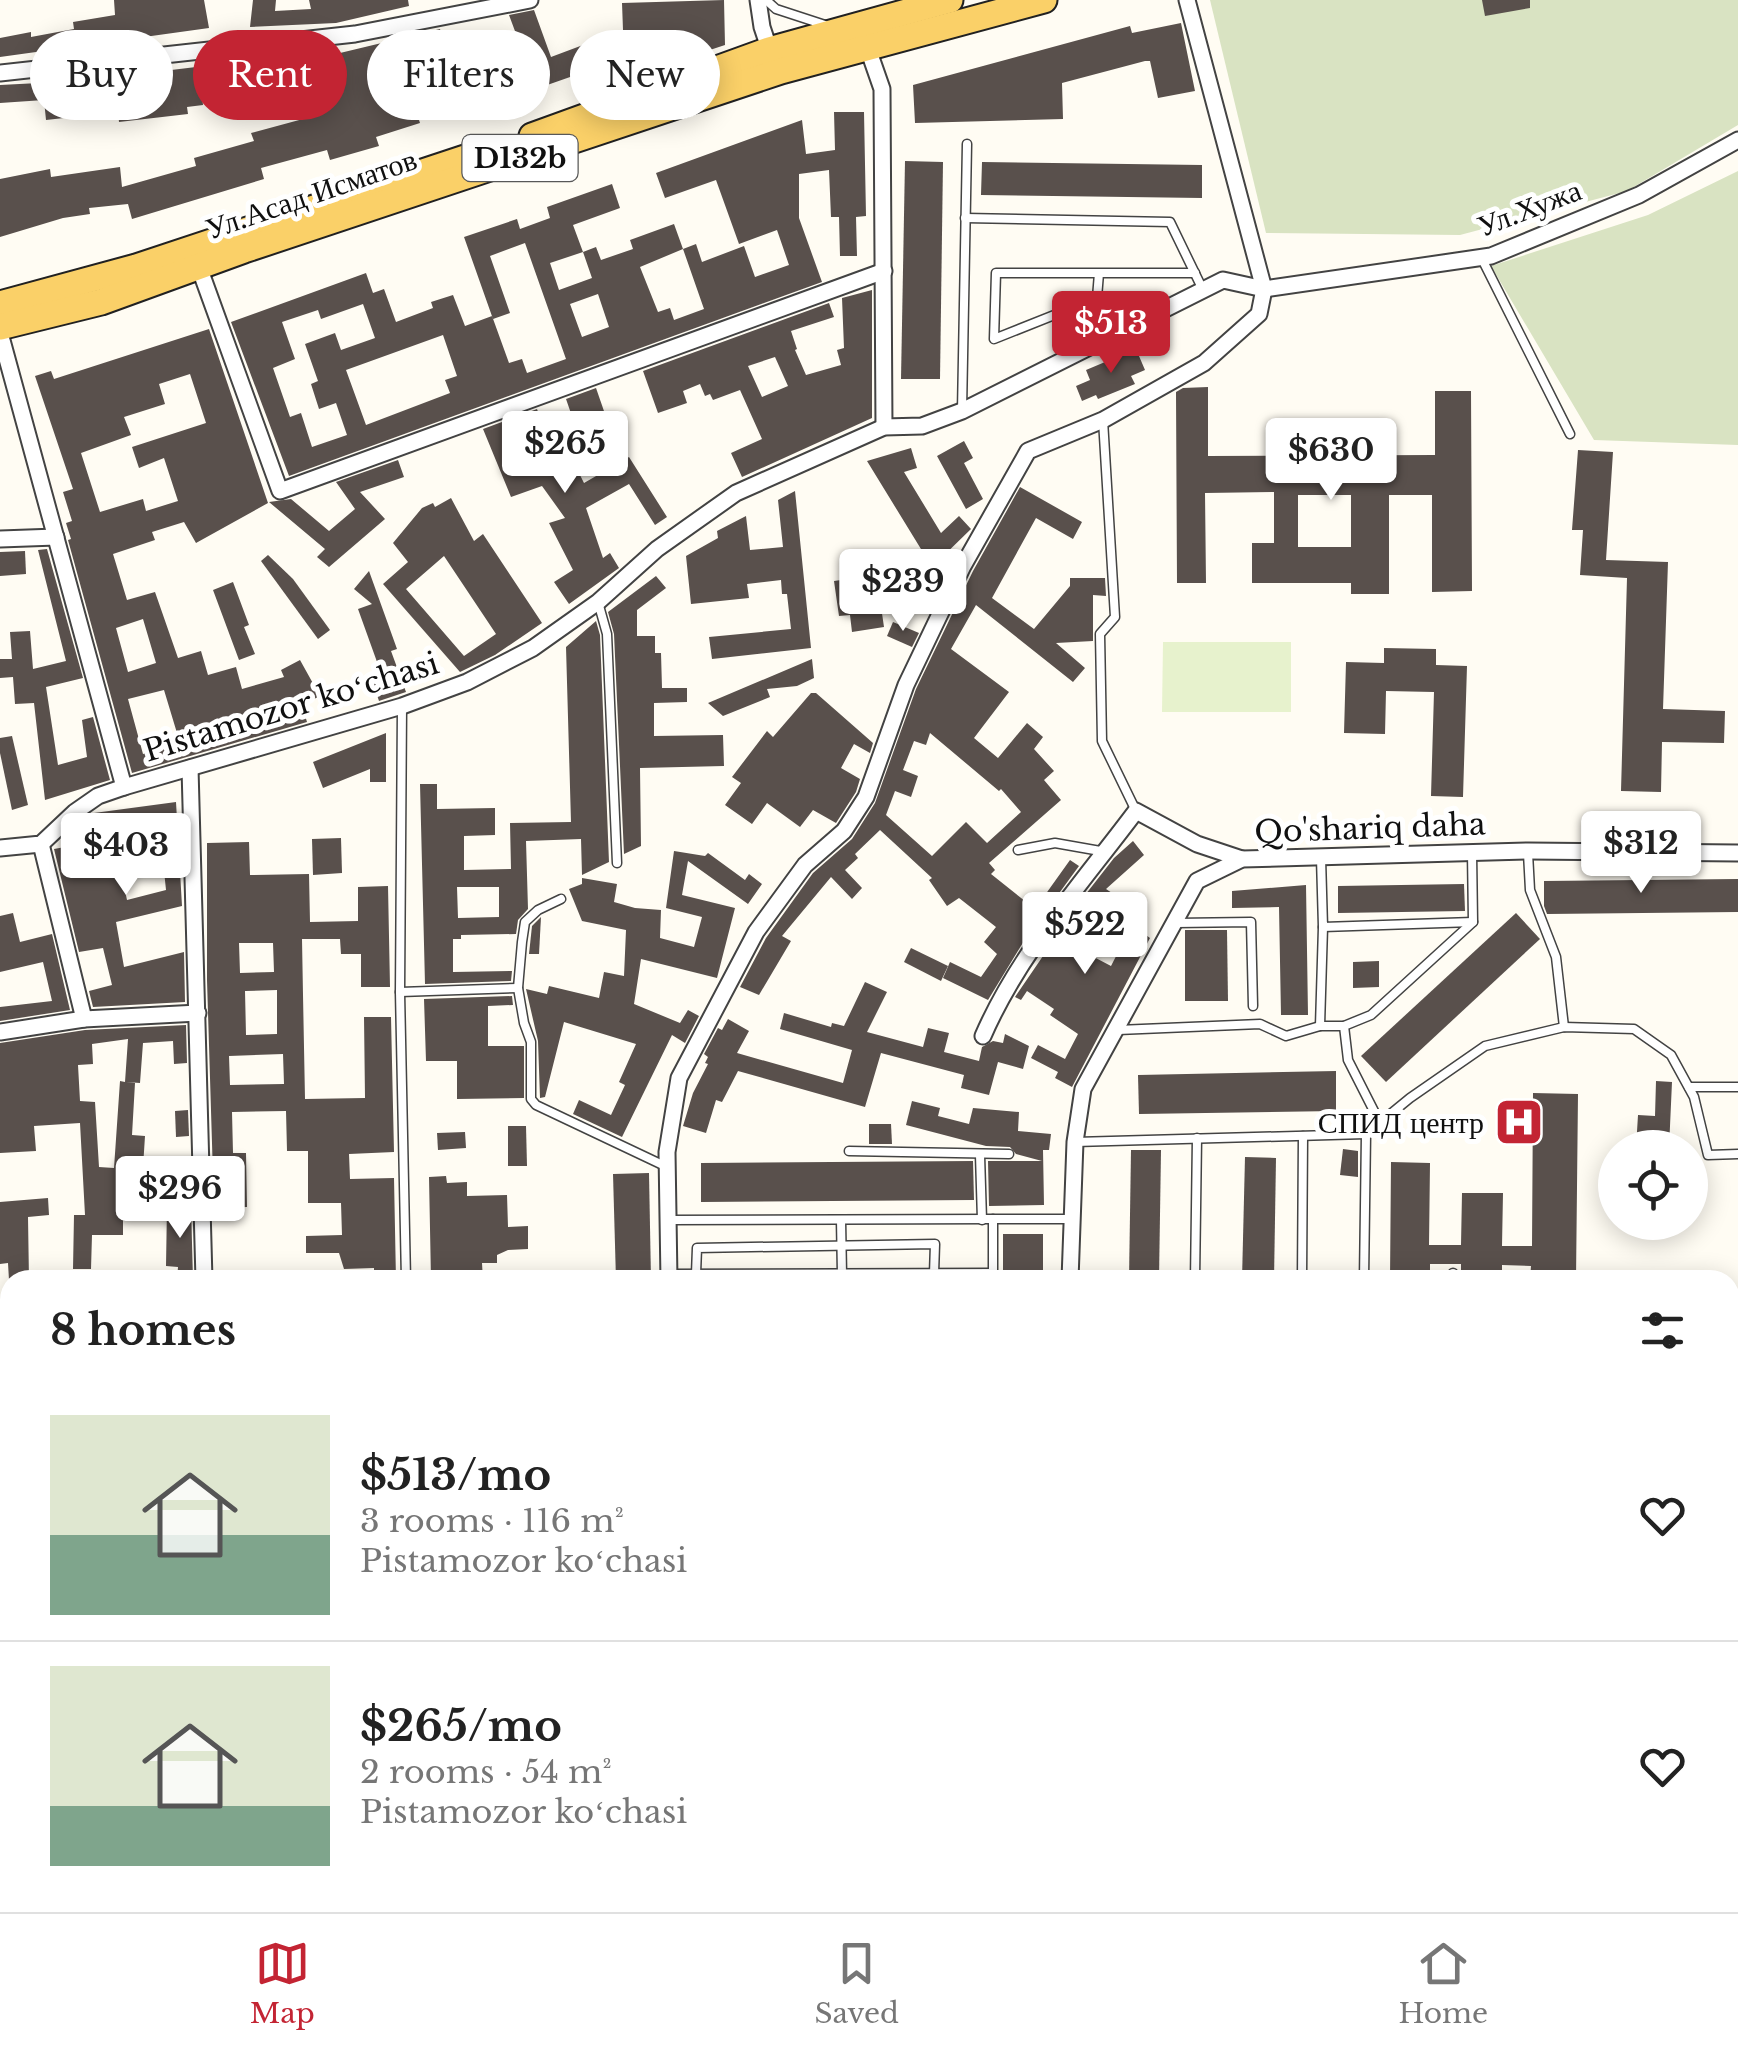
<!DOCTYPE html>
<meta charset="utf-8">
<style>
body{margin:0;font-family:"Libre Baskerville",serif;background:#f6f6f6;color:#222;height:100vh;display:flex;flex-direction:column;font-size:38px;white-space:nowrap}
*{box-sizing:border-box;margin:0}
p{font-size:32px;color:#767676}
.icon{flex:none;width:55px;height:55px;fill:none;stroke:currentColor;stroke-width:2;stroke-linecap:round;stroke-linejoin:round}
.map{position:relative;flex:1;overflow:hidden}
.sheet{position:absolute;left:0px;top:1270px;width:1740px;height:642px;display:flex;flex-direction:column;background:#fff;border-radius:30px 30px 0 0;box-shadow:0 5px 25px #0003}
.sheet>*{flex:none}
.guide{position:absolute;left:30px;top:30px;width:1000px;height:90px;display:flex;gap:20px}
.fabs{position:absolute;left:1598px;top:1130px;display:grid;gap:20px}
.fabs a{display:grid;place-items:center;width:110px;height:110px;border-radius:50%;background:#fff;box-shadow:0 5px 25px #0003;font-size:50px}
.price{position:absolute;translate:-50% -85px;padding:0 22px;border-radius:10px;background:#fff;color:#222;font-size:32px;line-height:65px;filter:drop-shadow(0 2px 5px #0008)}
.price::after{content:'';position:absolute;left:50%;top:60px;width:30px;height:22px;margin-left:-15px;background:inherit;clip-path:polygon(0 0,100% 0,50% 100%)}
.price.selected{background:#c32433;color:#fff}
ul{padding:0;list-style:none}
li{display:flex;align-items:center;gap:30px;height:250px;padding:0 50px}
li+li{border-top:2px solid #e0e0e0}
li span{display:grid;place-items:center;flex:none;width:280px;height:200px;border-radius:0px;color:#555}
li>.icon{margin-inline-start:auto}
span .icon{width:120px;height:120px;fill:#fffc;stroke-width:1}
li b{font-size:42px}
h2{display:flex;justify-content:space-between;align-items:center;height:120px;padding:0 50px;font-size:42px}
.pill{padding:0 35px;border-radius:45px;background:#fff;box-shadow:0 5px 25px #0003;font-size:35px;line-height:90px}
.pill.selected{background:#c32433;color:#fff}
.menu{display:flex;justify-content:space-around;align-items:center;height:140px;border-top:2px solid #e0e0e0;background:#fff;font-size:28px;color:#767676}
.menu a{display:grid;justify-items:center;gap:5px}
.menu .selected{color:#c32433}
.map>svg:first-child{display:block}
</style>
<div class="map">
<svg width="1738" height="1912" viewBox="0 0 1738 1912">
<rect width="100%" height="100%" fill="#fffcf3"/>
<g fill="#d9e3c2">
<path d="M1210,0H1738V125L1627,191L1460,235L1266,233Z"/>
<path d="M1738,171V445L1594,440L1491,266L1648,215Z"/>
<path d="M0,1630H10V1902L234,1903L227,1912H0Z"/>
</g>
<path fill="#e7f2cd" d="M1163,642H1291V712H1162Z"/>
<g fill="#59504c" fill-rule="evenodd">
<path d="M114,0H204L209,28L0,57V38L31,32V37L74,29L73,22L115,15Z"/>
<path d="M253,0H276L275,11L311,9L309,0H408L409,6L336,23L250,27Z"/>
<path d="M724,0L725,45L637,74L630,56L479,109L474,95L447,104L436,68L426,71L422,56L376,68L385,103L411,95L420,123L376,137L379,146L330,160L327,150L261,168L264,179L132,219L128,204L89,208L90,214L63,218L0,237V179L50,169L51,177L120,167L122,187L196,166L194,158L254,141L251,133L314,116L304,81L202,95L203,105L187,107L188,114L119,122L118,112L46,120L44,100L0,103V85L39,83V86L296,55H314L315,59L440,29L443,39L455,36L469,79L525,58L509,15L534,10L551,57L623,30L622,3Z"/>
<path d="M1482,0H1530V8L1485,16Z"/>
<path d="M1181,23L1195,91L1158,98L1150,61H1145L1062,83L1063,119L915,123L913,85L1130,26L1132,33Z"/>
<path d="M834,112H864L866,216L856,217L857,256H840L839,217H831L829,170L799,174V218L822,282L289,476L231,322L366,273L373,293L384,289L396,322L433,308L431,302L453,295L465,326L492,316L509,363L522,359L527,373L566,359L525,243L490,256L510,313L493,319L464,237L517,219L520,229L550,218L547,207L612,184L620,208L573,225L583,252L596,247L601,260L633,249L630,240L674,224L683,249L696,244L702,262L744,246L755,277L789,265L777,230L739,244L716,180L665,198L656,173L802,120L806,154L835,150ZM683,249L704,309L674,320L670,308L658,312L640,267ZM583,252L592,278L559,290L550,263ZM598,294L609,327L582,337L570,304ZM363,304L375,338L341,350L335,333L305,344L318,381L311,384L319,409L336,403L347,435L312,447L301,413L290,417L273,368L295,359L282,322L318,310L321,319ZM443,335L457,376L445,380L450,393L366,425L346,370Z"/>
<path d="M905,161L943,162L940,379H901Z"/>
<path d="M982,162L1202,165V198L981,195Z"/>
<path d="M872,290V418L742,477L731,453L762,439L740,390L713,400L710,394L705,396L700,384L683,391L687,403L658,413L643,371L829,303L834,317L791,331L797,349L795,350L806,375L841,365L837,350L844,348L842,298ZM775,357L788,386L762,397L748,366Z"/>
<path d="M209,329L268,503L196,543L184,522L152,532L155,540L113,554L127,600L155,592L178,658L201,651L208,675L236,667L242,689L284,677L281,670L300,660L320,696L302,705L307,722L132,773L68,540L71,539L66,523L72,521L63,492L73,489L35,376L51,371L54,379ZM190,374L206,423L132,447L139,468L164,458L178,501L146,511L143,499L100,512L81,453L131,435L124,417L165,404L159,384ZM143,619L156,663L128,672L116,628ZM164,690L180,743L143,754L128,699Z"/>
<path d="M1136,349L1145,370L1131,376L1135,384L1098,399L1096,395L1082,401L1076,386L1090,380L1086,370Z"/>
<path d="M1208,387V456L1435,455V391H1471L1472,591L1432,592V495H1389V594H1351V583H1252V543H1274V492L1205,493L1206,583H1177L1176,392L1183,388ZM1298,495H1351V547H1298Z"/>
<path d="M596,388L614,440L584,451L566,399Z"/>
<path d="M537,409L562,479L579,473L584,483L629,457L667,517L655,525L629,484L586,508L603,558L610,553L619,568L569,604L554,582L573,570L549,523L565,518L542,486L511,497L483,429Z"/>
<path d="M964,441L973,458L964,463L983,499L966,509L937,456Z"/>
<path d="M911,448L917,468L904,472L941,533L959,516L971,529L932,567L867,461Z"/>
<path d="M1578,450L1613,452L1606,560L1668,562L1663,709L1725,711L1724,743L1662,742L1661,792L1621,791L1627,578L1580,575L1583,530H1572Z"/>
<path d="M398,460L404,477L360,492L385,519L329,567L317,557L325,549L269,502L291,499L329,531L355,509L336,482Z"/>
<path d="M1020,487L1082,522L1073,539L1036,518L992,598L1034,629L1070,586V578H1105L1106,596L1093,595V641L1056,643L1085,668L1073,682L976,605L951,649L1009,692L974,738L998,758L1027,723L1043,737L1034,749L1054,771L1044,780L1061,800L989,863L995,870L991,874L1035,909L1070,860L1079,866L1024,941L988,1000L943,978L950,962L981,977L997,954L984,942L996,927L959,898L947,906L929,880L932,878L880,830L855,854L858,858L845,870L862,888L852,899L831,877L782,936L791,941L759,995L740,987L766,938L813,873L852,839L875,803L916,689L973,571ZM930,733L999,791L1001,789L1021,812L987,843L966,822L932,856L886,815L895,791L911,797L918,776L903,770L914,741L926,745Z"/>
<path d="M795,491L811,648L712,659L709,637L791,629L787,594H782L781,580L747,584L749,598L691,604L686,556L718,538L717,531L746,516L750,550L783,547L778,500Z"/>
<path d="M451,498L474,541L483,534L542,623L495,655L460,672L383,584L408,562L393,543L422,508L433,503L435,507ZM444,556L496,634L464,656L406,589Z"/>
<path d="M47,549L83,678L46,687L58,765L87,757L82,720L93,717L110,780L45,800L34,703L15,704L13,677L0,678V659H12L10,632L30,631L33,669L66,661L38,550Z"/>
<path d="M25,551L26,574L0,576V552Z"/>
<path d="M268,555L293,579L330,630L318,639L261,561Z"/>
<path d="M369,571L397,649L391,651L406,692L379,701L371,677L381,673L358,609L372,604L354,589Z"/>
<path d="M656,576L666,588L637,610V636H655V653H661L662,688H687V702L654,703V736L723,735L724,766L640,768L641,846L624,854L614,634L608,612Z"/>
<path d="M862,577L863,588L878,586L884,627L852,632L850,615L839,616L834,581Z"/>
<path d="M233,582L249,625L244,627L255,654L239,660L213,590Z"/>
<path d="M596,621L600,635L609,862L582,875L581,839L526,841L528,909L518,920L516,934L461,935V939H453V972L512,971L511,981L425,984L420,784H437V809L495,808V835L464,836V870L511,869L510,823L571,822L566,647ZM457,887H499V917L458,918Z"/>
<path d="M893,622L919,633L912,647L887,636Z"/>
<path d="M1384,648L1436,649V665L1467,666L1463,797L1431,796L1434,692L1386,691L1385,734L1344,733L1346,662L1384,663Z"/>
<path d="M812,659L814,678L797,686L767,689L770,697L723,716L708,703Z"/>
<path d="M811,693H816L873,743L870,753L854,744L841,768L860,779L856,792L836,823L813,810L800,827L767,803L752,824L725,805L741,783L732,777L767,731L773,737Z"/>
<path d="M386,733V782H370V769L323,788L313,762Z"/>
<path d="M12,736L28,805L12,810L0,753V738Z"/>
<path d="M176,802L182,906L116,922L124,967L184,952L185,1002L93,1007L89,991L112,985L103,948L79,952L54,849L98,841L94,813ZM159,822L166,890L127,900L112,829Z"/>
<path d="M341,838L342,873L313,875L312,839Z"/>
<path d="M1133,841L1144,855L1106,889L1112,893L1096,917L1085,909L1062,943L1087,961L1090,955L1111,966L1132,925L1150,938L1072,1087L1055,1078L1058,1072L1031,1058L1038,1045L1065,1059L1078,1034L1050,1015L1054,1009L1027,991L1021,1000L1015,997L1082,899L1114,858Z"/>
<path d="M249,842L250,875L309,874L310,922L358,921V887L388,886L390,987H361V954H341L340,939H302L303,995L305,1099L365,1098L364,1017H391L394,1152L349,1154L350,1179L394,1178L396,1280H374V1268L344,1269L339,1253H306V1236L342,1235L341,1203H308V1151H287L286,1111L232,1112L233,1153H246L247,1207L214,1208L207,980V843ZM239,943H273L274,972L240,973ZM277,990V1034L246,1035L245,991ZM283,1054L284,1084L230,1085L229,1056Z"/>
<path d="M674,851L705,856L708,853L745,880L749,874L762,884L748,904L688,861L682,895L735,908L717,978L641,959L634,1004L680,1023L688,1010L699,1016L685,1043L672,1035L622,1137L573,1114L579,1100L611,1115L625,1085L619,1082L636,1044L564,1022L545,1097L540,1098L538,1041L526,989L547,994L549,986L599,998L604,972L624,976L626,930L582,921L569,889L582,884V878L617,884L614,902L635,908L661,910L660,938L694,947L702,917L666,908Z"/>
<path d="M1738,879V912L1547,914L1544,906V881Z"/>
<path d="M1464,884L1465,911L1338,913V886Z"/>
<path d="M1306,885L1308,1015H1281L1279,907L1232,908V891Z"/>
<path d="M13,913L20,942L52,934L70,1010L0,1021V1007L52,1001L43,962L0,972V916Z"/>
<path d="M1516,913L1540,939L1386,1082L1361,1056Z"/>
<path d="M541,917L539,954H529L532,926Z"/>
<path d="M1185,930H1227L1228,1001H1185Z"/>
<path d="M911,948L948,966L941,981L904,962Z"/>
<path d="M1379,961V987L1353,988V962Z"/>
<path d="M865,982L887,992L867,1032L923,1047L928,1028L949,1033L944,1052L979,1061L982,1047L993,1041L1003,1043L1005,1034L1029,1046L1023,1069L998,1062L989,1095L961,1088L964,1075L881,1053L865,1107L738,1071L722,1102L716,1100L706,1133L683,1126L693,1093L708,1064L705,1063L708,1057L704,1054L718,1028L722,1030L728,1019L749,1031L737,1053L843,1083L852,1050L780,1029L784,1013L831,1027L832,1023L844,1026Z"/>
<path d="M512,996L513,1005L488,1006V1046H524V1098L457,1099V1061H426L424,999Z"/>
<path d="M186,1025L187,1063L174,1064L173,1041L143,1043L140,1083L126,1082L135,1083L132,1135L145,1136L142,1183L128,1182L129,1198H123V1235H92L91,1269H73L74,1215H85L80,1123L34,1126L36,1151L0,1153V1043L85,1030ZM128,1039L125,1082L120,1081L114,1168L99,1167L95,1102L80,1101L78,1065L93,1064L92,1044Z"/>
<path d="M1336,1071V1111L1139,1114L1138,1075Z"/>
<path d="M1656,1081L1672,1082L1669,1148H1636L1638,1115L1655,1116Z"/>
<path d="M1533,1093L1578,1094L1576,1280H1530L1531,1266L1502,1265V1280H1461V1264H1430V1280H1390L1391,1162L1430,1163L1429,1245H1461L1462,1193H1503L1502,1246H1532Z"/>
<path d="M912,1101L940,1108L938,1116L969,1124L973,1108L1019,1112L1018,1131L1051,1134L1049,1150H1043L1044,1205L989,1206L988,1161H1042L1016,1154L1010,1147L986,1146L906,1125Z"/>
<path d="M188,1110L189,1136L176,1137L175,1111Z"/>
<path d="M869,1124H891L892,1144H869Z"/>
<path d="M508,1126H526L527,1166H508Z"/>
<path d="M465,1132L466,1148L438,1150L437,1133Z"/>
<path d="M1343,1149L1358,1151V1177L1340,1175Z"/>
<path d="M1131,1150H1161L1159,1280H1129Z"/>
<path d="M1245,1157L1276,1158L1274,1280H1242Z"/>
<path d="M973,1161L974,1200L701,1202V1163Z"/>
<path d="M649,1173L651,1280H616L613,1174Z"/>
<path d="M446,1176L447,1183L467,1182V1196L507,1195L508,1227L528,1226V1249L508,1250L497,1255V1263H482L483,1280H431L429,1177Z"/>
<path d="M48,1198L49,1215L28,1217L29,1280H9L8,1263L0,1264V1202Z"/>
<path d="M167,1206H191L193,1280H177L178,1267L166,1266Z"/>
<rect x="1003" y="1234" width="40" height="46"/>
</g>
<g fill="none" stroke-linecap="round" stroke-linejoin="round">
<g stroke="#434343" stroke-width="11">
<g id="lane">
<path d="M766,0L776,9L825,25"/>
<path d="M965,218L1170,222L1203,290"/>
<path d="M1481,257L1570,434"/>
<path d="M1099,273L1097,298L994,339L996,273H1195"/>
<path d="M962,411L967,144"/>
<path d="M1103,420L1115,617L1100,634L1102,741L1136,811"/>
<path d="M598,602L607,634L617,863"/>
<path d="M402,706L400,992L406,1280"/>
<path d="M1018,850L1055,843L1106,852"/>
<path d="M1528,853L1530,890L1556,957L1564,1027"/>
<path d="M1321,858L1323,927L1473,922"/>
<path d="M561,899L538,910L525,922L522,942L518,988L524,1023L531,1042V1099L536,1105L667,1167"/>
<path d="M1176,923L1251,922L1253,1006"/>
<path d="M1323,927L1320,1026H1344"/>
<path d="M400,992L518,988"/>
<path d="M1118,1030L1260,1024L1286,1036L1320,1026"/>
<path d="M1689,1087H1738"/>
<path d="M1379,1121L1348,1060L1344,1026L1371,1015L1473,922L1472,853"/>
<path d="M1075,1142L1366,1134L1410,1098L1485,1046L1564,1027L1634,1029L1671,1055L1694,1097L1708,1155L1738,1154"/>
<path d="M849,1151L1009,1154"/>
<path d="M980,1155L982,1220"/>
<path d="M667,1220L993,1219"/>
<path d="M841,1220L842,1274"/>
<path d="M1453,1273V1280"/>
<path d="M669,1274L993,1273"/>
<path d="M696,1274L697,1248L935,1244L934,1274"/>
<path d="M993,1280V1219H1073"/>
<path d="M1195,1280L1197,1138"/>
<path d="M1302,1280L1303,1136"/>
<path d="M1364,1280L1366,1134"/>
<path d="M1516,1280V1277"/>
<path d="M1730,1354H1738"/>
<path d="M314,1912V1902"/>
<path d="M566,1912V1902"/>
<path d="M675,1912V1902"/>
<path d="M810,1912V1902"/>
</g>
</g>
<g stroke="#434343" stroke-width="19">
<g id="street">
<path d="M758,0L762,27L771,54"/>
<path d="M867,46L882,89L884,427"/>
<path d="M0,73L355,34L530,0"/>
<path d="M199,267L280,491L884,271"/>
<path d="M0,333L124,787"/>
<path d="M0,539L56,537"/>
<path d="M190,768L204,1280"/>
<path d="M41,844L84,1019"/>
<path d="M0,848L41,844L75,812L98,796L124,787L402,706L467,682L533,648L598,602L657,549L736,493L884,427L922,426L962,411L1223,280L1264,289L1491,256L1639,195L1738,140"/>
<path d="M0,1032L84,1019L198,1013"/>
<path d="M983,1036C1019,953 1082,883 1136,811L1197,844L1242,859"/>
<path d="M669,1280L667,1152L679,1078L756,932L805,865L844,831L866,797L906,685L963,566L1028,451L1103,420L1204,363L1259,314L1264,289L1187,0"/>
<path d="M1070,1280L1075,1142L1083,1089L1197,881L1242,859L1528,851L1738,853"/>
<path d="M1730,1764L1735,1470"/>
<path d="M836,1902L846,1912"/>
<path d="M282,1912L294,1902"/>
<path d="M1023,1912V1902"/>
<path d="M1721,1912L1722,1902"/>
</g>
</g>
<g stroke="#212121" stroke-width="29">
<g id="primary">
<path d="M532,136L769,50L950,0"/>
<path d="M0,304L136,267L489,150"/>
<path d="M0,327L101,302L244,250L781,71L1044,0"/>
</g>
</g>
<use href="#lane" stroke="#fff" stroke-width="8"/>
<use href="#street" stroke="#fff" stroke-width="15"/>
<use href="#primary" stroke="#fad068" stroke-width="25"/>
</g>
<defs>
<g id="hospital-square" transform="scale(2.5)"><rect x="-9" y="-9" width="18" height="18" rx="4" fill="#c32433" stroke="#fff"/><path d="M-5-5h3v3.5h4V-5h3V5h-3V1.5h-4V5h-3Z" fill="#fff"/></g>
</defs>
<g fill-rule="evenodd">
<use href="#hospital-square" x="1519" y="1122"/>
</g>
<g text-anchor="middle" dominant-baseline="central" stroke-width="10" stroke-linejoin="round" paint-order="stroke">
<rect fill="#fff" stroke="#585858" stroke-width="2.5" x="462.5" y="135" width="115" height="46" rx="8"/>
<g font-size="28" font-weight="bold" fill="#101010">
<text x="520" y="158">D132b</text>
</g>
<g font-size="30" fill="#101010" stroke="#fff">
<text transform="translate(311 194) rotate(-19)">Ул.Асад Исматов</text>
<text transform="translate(1529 208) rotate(-21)">Ул.Хужа</text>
<text transform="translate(291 707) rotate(-17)">Pistamozor koʻchasi</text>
<text transform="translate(1370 828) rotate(-2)">Qo'shariq daha</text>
</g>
<g font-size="30" fill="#101010" stroke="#fff" text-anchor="end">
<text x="1484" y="1122">СПИД центр</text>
</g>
</g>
</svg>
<div class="fabs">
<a><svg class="icon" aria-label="locate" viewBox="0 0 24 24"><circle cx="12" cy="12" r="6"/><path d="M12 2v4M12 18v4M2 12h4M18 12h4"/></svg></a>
</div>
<b class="price selected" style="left:1111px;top:376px">$513</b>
<b class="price" style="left:565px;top:496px">$265</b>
<b class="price" style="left:1331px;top:503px">$630</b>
<b class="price" style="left:903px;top:634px">$239</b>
<b class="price" style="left:1641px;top:896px">$312</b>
<b class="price" style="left:126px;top:898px">$403</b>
<b class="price" style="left:1085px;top:977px">$522</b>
<b class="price" style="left:180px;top:1241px">$296</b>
<div class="guide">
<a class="pill">Buy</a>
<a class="pill selected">Rent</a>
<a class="pill">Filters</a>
<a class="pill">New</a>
</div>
<section class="sheet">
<h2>8 homes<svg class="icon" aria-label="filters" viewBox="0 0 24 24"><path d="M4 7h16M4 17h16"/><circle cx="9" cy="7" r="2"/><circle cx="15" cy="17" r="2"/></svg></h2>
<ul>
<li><span style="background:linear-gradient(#dfe7d0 60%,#7fa58c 0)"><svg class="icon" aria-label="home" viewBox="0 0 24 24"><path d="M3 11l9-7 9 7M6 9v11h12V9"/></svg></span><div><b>$513/mo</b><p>3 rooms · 116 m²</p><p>Pistamozor koʻchasi</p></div><svg class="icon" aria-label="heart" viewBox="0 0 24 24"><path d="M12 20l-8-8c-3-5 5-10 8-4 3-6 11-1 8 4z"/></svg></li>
<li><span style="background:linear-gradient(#dfe7d0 70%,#7fa58c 0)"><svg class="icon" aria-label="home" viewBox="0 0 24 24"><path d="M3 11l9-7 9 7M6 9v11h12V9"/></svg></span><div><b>$265/mo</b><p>2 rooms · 54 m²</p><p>Pistamozor koʻchasi</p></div><svg class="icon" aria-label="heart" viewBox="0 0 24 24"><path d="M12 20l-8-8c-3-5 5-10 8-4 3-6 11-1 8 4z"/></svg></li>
</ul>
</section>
</div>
<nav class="menu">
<a class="selected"><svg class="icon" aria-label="map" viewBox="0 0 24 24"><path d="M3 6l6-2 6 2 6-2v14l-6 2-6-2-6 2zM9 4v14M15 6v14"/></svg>Map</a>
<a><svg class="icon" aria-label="saved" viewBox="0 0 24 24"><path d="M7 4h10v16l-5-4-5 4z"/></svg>Saved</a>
<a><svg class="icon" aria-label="home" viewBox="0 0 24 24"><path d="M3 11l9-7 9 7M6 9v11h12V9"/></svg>Home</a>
</nav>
